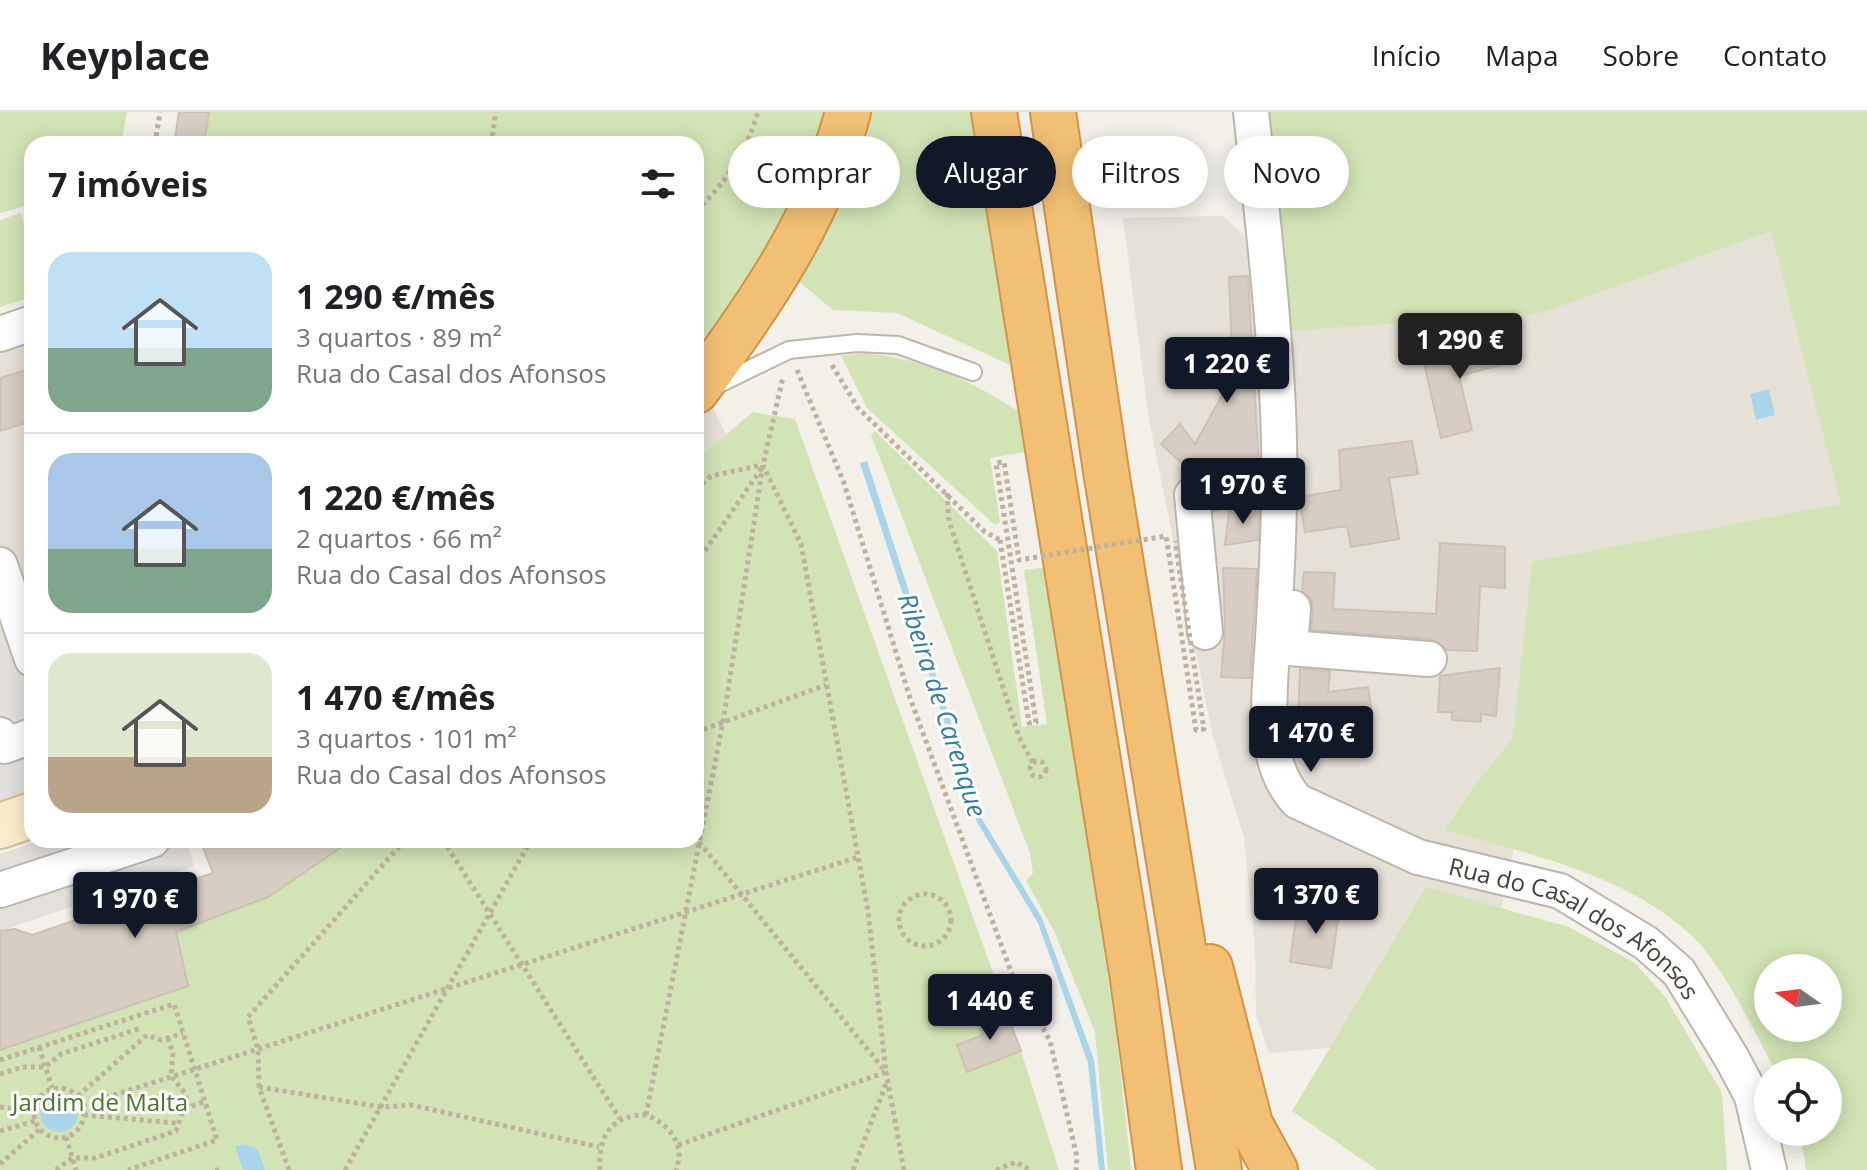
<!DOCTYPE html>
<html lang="pt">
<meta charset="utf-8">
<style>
body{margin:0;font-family:"Open Sans",sans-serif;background:#f2f2f2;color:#202124;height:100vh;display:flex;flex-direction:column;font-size:30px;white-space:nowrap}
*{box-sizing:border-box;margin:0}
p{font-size:26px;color:#757577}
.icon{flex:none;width:44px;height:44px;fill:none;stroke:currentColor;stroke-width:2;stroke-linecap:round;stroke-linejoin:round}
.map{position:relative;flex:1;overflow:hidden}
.drawer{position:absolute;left:24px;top:24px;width:680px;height:712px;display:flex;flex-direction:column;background:#fff;border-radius:24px;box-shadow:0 4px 20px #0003}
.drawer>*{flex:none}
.guide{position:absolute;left:728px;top:24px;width:760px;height:72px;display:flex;gap:16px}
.needle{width:52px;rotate:284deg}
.fabs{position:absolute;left:1754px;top:842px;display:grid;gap:16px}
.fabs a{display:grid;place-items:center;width:88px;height:88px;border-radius:50%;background:#fff;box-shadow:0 4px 20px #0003;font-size:40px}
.price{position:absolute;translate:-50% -68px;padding:0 18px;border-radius:8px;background:#111827;color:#fff;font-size:26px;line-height:52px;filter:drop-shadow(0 2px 4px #0008)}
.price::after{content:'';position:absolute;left:50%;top:48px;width:24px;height:18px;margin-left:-12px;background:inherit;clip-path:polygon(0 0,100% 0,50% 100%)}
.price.on{background:#222;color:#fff}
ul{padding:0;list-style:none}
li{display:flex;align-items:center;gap:24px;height:200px;padding:0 24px}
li+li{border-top:2px solid #e0e0e0}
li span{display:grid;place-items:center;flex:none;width:224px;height:160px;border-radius:24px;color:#555}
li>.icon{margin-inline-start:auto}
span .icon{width:96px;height:96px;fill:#fffc;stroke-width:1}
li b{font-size:34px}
h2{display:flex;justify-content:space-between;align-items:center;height:96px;padding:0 24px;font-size:34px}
.tag{padding:0 28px;border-radius:36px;background:#fff;box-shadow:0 4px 20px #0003;font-size:28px;line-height:72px}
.tag.on{background:#111827;color:#fff}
header{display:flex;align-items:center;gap:48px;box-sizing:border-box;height:112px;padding:0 40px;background:#fff;border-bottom:2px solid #e0e0e0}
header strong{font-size:38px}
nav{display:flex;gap:44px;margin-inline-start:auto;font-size:28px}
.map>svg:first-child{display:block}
</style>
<header>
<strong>Keyplace</strong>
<nav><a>Início</a><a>Mapa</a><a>Sobre</a><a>Contato</a></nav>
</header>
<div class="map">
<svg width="1867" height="1058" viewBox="0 0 1867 1058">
<rect width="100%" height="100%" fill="#f3efe9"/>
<g fill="#e6e1d7">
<path d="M1808,66L1841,392L1566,486L1475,923L1269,941L1256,902L1255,835L1244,726L1213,625L1149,308L1123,106L1223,104L1324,196Z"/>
<path d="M32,194V587L0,500V205Z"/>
<path d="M696,265L726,322L696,347Z"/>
</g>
<g fill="#d2e4b5" fill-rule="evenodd">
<path d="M0,0H127L121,32H32V92L0,101Z"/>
<path d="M209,0H830L799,79L760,157L696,237V32H204Z"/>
<path d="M866,0H975L1010,253L897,201L833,198L796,167Z"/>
<path d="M1246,0H1867V1058H1806L1800,1020H1828V960H1776C1755,921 1723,853 1692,824C1625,761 1530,743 1445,718L1472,677L1513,626L1532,450L1841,392L1771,119L1541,201L1273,220ZM1768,856H1828V916H1768Z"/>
<path d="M20,101L32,135V185L0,195V108Z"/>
<path d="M864,241C930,249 962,264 1018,299L1025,340L990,346L1000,410L995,413L867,296L841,244Z"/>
<path d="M753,300L795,307L1021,939L1059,1058H0V938L188,874L176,820L268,785L352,728H696V347Z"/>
<path d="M875,319L997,439L1022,615L1047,612L1024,458L1046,455L1116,919L1131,1058H1108L1095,920L1054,819L1026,769L1033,761L1030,741L871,323Z"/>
<path d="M1426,775L1569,815L1635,851L1666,886L1722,981L1727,1058H1377L1292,999Z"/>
</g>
<g fill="#e2dfdd">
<path d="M0,462L32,508V678L0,689Z"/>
<path d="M1336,464L1367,487L1364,498L1333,497Z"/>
<path d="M41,728H186L194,754L0,819V742Z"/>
</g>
<g fill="#aad4ea">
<path d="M1769,277L1775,303L1756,308L1750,282Z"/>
<path d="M867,349L982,707L1042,806L1094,948L1105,1058H1099L1088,951L1038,811L977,710L860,351Z"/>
<circle cx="59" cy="1001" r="19"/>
<path d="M245,1032L258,1038L265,1058H243L235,1034Z"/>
</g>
<g fill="#d7cdc2" stroke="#cec1b3" stroke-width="2">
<path d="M179,0H209L204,32H174Z"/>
<path d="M1122,62H1144L1145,88H1122Z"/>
<path d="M1248,164L1259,354L1194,363L1161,332L1180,312L1195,332L1233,264L1229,165Z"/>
<path d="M1509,226L1515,249L1459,264L1472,318L1441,326L1423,247Z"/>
<path d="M32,256V309L0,319V266Z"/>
<path d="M1412,329L1418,362L1389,366L1399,427L1351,435L1347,414L1305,420L1299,385L1341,378L1339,338Z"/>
<path d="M1259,395L1258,428L1225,433L1229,399Z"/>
<path d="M1440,431L1505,435V476L1480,474L1477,539L1447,538L1431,527L1311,518L1313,497L1311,487L1302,479L1304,460L1335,461L1333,497L1436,502Z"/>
<path d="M1223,456L1257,457L1250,566L1221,565L1225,518Z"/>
<path d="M1500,556L1496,604L1481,602V610L1452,608V600H1438L1440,564Z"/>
<path d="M1300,557L1330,559L1328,580L1368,575L1372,601L1325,610L1298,609Z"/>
<path d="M200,728H352L268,785L176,820L188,874L0,938V819L15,817L32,823L213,761Z"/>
<path d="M1316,790L1340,794L1331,856L1290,850L1297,800L1315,803Z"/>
<path d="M1005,897L1021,939L967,960L957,933L983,923L978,907Z"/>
</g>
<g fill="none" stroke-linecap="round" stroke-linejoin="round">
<g stroke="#beb6ac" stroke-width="20">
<path id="lane" d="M713,275L789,238L857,231L898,233L973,260"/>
</g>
<g stroke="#beb6ac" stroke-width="38">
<g id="street">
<path id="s1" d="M1251,0C1261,92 1272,185 1277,278C1282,361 1278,444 1273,526C1270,579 1259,648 1297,689L1418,745L1560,779L1646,831L1679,860L1731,945L1752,984L1769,1058"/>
<path d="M0,222L32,211"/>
<path d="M0,453L32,547"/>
<path d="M1293,496L1290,536L1429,547"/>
<path d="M1205,520L1192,383L1279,372"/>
<path d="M0,623L4,634L32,624"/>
<path d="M0,778L152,728"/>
</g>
</g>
<g stroke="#cfbe9c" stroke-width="48">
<path id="secondary" d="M0,714L32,703"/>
</g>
<g stroke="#d19445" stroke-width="48">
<g id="highway">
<path d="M994,0L1133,867L1159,1058"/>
<path d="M1053,0L1106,359L1219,1058"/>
<path d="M696,279C761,191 820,106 848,0"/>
<path d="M1210,855L1250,1012L1275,1058"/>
</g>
</g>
<g stroke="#beb19e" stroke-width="5" stroke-dasharray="4 4" stroke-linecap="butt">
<path d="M155,32L160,0"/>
<path d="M491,32L496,0"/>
<path d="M696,98C725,74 748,35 758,0"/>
<path d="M832,253L858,296L985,420L1000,428"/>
<path d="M797,258L844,371L910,586L1012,862L1050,929L1077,1045L1076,1058"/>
<path d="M696,377L711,364L762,353"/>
<path d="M947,381L949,409L1019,625L1033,651"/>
<path d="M696,452L763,354"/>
<path d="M696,620L826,573"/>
<circle cx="1038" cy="657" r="8"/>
<path d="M443,728L620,1007"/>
<path d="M699,730L886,960L904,1058"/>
<circle cx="925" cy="808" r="26"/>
<path d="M168,926L173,942L171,964L185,981L189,994"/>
<path d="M39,935L52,976"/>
<path d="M0,948L174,892L217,1028L128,1058"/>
<path d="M0,962L23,955H45L61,942L141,916"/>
<path d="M259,975L381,995L411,993L599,1035"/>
<circle cx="59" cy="1001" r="25"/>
<path d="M78,984L147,923L161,928L183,921"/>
<path d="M83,993L858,745"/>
<path d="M0,995L33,999"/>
<path d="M84,1003L176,1011"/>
<path d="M646,1003L723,610L763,353L783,265"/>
<path d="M0,1019L35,1009"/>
<path d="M66,1025L76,1058"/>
<path d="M678,1033L886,960L868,799L801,432L763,353"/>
<path d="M0,1052L39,1018"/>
<path d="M56,1058L72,1046H95L176,1019L183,998L205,989"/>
<path d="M215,1058H221"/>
<path d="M289,1058L259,975L258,937L248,905L405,728"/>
<path d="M345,1058L531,728"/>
<path d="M600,1058C598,1025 610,1003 646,1003C669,1012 686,1032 676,1058"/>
<path d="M853,1058L887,969"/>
<path d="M996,1058L1016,1050L1030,1058"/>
</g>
<use href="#lane" stroke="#fff" stroke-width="16"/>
<use href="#street" stroke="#fff" stroke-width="34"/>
<use href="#secondary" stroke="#faeccb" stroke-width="44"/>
<use href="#highway" stroke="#f2c074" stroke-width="44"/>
<path stroke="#beb19e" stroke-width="5" stroke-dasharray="4 4" stroke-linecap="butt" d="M1000,428L1029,611L1036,610L996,351L1004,350L1019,448L1166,424L1196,618L1204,617L1175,429"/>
</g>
<g text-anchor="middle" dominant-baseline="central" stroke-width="6" stroke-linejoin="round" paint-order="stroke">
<g font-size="24" fill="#463f38" stroke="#fff">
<text stroke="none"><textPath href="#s1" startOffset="1006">Rua do Casal dos Afonsos</textPath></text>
</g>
<g font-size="24" fill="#4d732f" stroke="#fff">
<text x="100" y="989">Jardim de Malta</text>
</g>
<g font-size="26" font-style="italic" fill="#377ba1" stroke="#fff">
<text transform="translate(943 593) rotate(72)">Ribeira de Carenque</text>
</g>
</g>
</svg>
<div class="fabs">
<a><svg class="needle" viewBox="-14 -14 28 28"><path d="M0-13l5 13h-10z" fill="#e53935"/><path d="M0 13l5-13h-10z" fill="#757577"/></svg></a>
<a><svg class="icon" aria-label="locate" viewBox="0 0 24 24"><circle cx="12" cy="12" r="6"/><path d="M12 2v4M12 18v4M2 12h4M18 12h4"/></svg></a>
</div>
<b class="price on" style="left:1460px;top:269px">1 290 €</b>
<b class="price" style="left:1227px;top:293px">1 220 €</b>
<b class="price" style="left:1243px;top:414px">1 970 €</b>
<b class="price" style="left:1311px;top:662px">1 470 €</b>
<b class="price" style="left:1316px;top:824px">1 370 €</b>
<b class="price" style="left:135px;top:828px">1 970 €</b>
<b class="price" style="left:990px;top:930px">1 440 €</b>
<div class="guide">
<a class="tag">Comprar</a>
<a class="tag on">Alugar</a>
<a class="tag">Filtros</a>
<a class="tag">Novo</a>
</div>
<section class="drawer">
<h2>7 imóveis<svg class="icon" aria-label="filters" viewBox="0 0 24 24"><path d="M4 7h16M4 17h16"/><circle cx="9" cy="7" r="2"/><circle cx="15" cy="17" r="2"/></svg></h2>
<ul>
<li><span style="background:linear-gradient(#bfe0f5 60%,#7fa58c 0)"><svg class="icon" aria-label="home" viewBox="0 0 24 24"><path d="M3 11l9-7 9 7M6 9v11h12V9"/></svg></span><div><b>1 290 €/mês</b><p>3 quartos · 89 m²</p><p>Rua do Casal dos Afonsos</p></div></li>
<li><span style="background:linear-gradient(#a9c7e8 60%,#7fa58c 0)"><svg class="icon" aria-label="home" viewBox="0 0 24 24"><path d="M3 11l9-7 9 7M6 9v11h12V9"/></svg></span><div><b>1 220 €/mês</b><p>2 quartos · 66 m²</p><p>Rua do Casal dos Afonsos</p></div></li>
<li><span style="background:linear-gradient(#dfe7d0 65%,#b9a48a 0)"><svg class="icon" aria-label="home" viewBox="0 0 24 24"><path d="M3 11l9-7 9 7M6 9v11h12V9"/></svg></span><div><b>1 470 €/mês</b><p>3 quartos · 101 m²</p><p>Rua do Casal dos Afonsos</p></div></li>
</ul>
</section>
</div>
